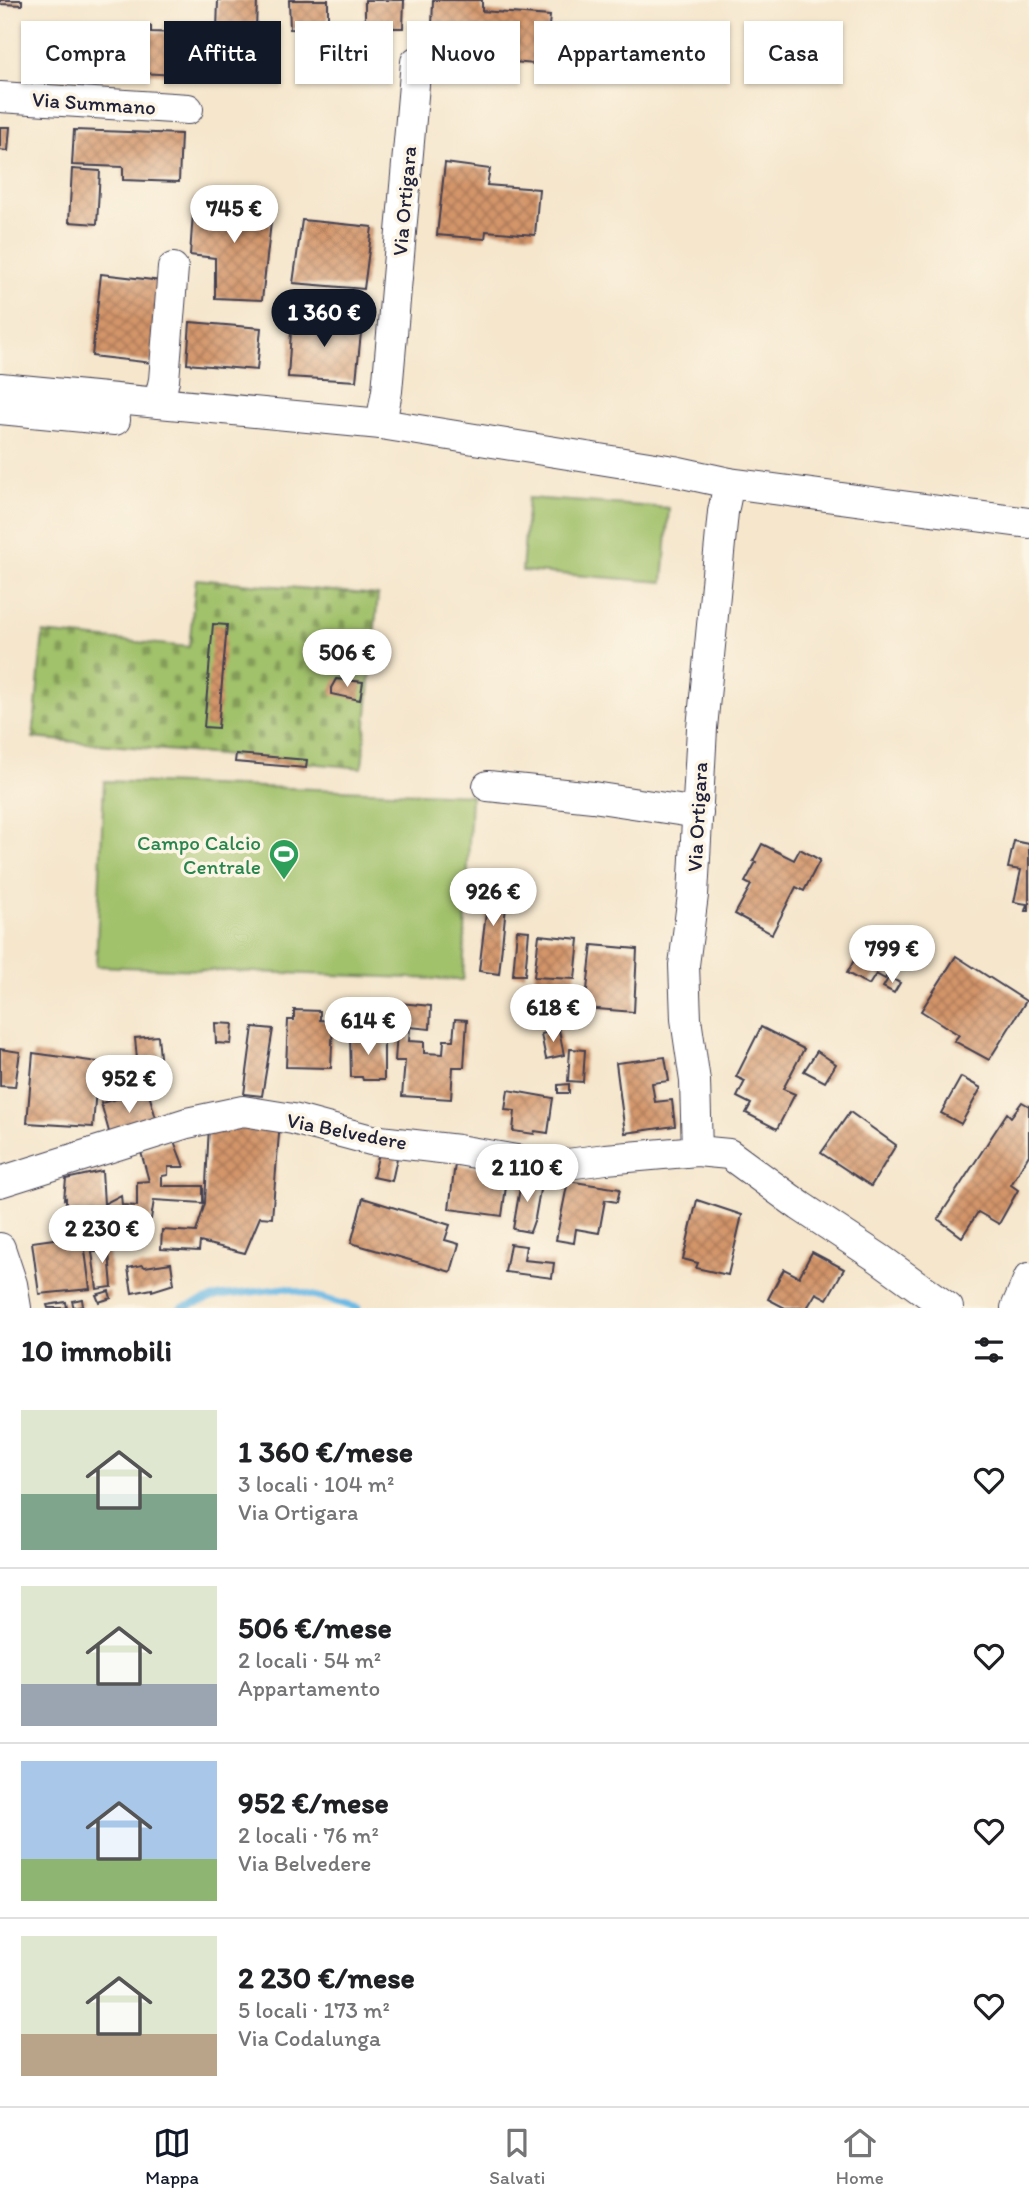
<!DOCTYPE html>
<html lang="it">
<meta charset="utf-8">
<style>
body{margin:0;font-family:Itim,sans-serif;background:#f2f2f2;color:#202124;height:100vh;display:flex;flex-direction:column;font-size:26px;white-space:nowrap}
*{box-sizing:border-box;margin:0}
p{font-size:23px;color:#757577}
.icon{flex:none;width:38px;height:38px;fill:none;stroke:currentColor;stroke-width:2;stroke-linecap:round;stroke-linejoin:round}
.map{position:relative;height:1308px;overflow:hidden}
.details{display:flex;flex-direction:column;background:#fff;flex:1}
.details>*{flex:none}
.top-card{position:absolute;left:21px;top:21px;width:987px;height:63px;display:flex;gap:14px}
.price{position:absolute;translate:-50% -60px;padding:0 16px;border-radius:24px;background:#fff;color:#222;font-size:23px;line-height:46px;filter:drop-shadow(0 2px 4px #0008)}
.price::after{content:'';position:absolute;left:50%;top:42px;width:21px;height:16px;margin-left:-10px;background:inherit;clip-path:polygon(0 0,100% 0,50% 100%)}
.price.active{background:#111827;color:#fff}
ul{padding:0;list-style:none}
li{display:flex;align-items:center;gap:21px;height:175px;padding:0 21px}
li+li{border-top:2px solid #e0e0e0}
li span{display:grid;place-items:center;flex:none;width:196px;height:140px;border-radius:0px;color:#555}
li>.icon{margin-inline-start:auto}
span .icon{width:84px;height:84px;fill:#fffc;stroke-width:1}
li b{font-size:30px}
h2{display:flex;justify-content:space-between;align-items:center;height:84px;padding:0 21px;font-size:30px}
.tag{padding:0 24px;border-radius:0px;background:#fff;box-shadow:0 2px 5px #0004;font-size:24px;line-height:63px}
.tag.active{background:#111827;color:#fff}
.menu{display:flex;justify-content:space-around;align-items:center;height:98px;border-top:2px solid #e0e0e0;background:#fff;font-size:19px;color:#757577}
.menu a{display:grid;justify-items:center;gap:4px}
.menu .active{color:#111827}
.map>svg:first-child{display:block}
</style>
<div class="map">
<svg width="1029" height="1308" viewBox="0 0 1029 1308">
<defs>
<pattern id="cemetery-stones" width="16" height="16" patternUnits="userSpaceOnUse" patternTransform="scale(1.75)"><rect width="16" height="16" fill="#a1c16a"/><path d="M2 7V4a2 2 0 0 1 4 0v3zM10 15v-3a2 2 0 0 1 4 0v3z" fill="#839c58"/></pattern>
<pattern id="building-cross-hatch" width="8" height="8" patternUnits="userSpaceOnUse" patternTransform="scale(1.75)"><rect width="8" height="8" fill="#d39569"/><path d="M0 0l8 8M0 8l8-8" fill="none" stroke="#ab7958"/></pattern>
</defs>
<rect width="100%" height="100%" fill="#fcf5e5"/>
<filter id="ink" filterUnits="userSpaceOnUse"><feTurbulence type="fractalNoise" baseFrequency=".0143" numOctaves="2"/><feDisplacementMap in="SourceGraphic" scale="14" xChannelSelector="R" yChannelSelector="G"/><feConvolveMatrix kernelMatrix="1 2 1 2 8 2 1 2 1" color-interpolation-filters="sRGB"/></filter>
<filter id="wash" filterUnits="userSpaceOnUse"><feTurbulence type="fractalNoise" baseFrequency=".00686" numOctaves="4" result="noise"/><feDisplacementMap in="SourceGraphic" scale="28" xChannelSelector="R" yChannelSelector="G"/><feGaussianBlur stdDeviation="1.57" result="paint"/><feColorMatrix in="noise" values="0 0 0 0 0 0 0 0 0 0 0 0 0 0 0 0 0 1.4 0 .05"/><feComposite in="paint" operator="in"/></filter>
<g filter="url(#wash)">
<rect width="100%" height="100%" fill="#f5e6cc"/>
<path fill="url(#cemetery-stones)" stroke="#627252" stroke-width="2" d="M196,579L378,595L362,768L33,738L43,633L189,647Z"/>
<g fill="#a1c16a" stroke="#627252" stroke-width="2">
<path d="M528,498L669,508L663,582L522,571Z"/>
<path d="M104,781L471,795L463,980L96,966Z"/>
</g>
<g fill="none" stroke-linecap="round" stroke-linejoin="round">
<path stroke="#6bb9e5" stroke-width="7" d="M181,1308L219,1296L286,1288L358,1308"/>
</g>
<g id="blocks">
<g fill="url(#building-cross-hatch)">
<path d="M0,0H22V5L0,4Z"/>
<path d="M218,0H257L256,30L217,31Z"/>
<path d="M289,0H328V30L290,29Z"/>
<path d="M365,0H404L403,28H365Z"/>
<path d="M433,0H482V11L550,16L545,65L460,57L432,27Z"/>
<path d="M114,24L151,26V32L179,33L177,75L140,73V66L113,65Z"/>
<path d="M40,26L83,30L81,62L37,59Z"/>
<path d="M0,127H10L8,151L0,150Z"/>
<path d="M74,130L181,134L179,182L123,180V167L72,165Z"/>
<path d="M445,163L490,169L487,185L539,189L535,235L486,231L485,239L437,235Z"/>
<path d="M72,169L100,171L97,224L69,222Z"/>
<path d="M194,199L273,205L262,300L215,298V258L190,255Z"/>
<path d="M302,220L372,227L364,289L293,283Z"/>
<path d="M101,274L161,281L152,363L92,356Z"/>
<path d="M292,317L362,323L356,381L288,377Z"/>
<path d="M190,322L261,328L257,370L187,364Z"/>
<path d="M213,624L227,625L218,728L204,727Z"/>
<path d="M336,679L363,682L360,700L331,694V688Z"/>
<path d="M236,754L307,760L306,768L235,762Z"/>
<path d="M1014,841L1029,844V911H1025L1027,904L1014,902L1021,870L1008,868Z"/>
<path d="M762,844L794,860L800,849L820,860L804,891L796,887L772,934L735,914L751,885L745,882L756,862L753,861Z"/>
<path d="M482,884L508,887L499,974L479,971L488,896H481Z"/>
<path d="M517,930L529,931L525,975H513Z"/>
<path d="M539,935L579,939L575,979L534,977Z"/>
<path d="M868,935L900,953L885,979L876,974L869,985L847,973Z"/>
<path d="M592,945L637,949L634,1012L585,1008Z"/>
<path d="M956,956L1026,1001L989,1060L954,1041L959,1035L921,1011Z"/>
<path d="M889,977L900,983L894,993L883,987Z"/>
<path d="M399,1003L431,1006L430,1029L410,1027L409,1041L424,1042V1053L443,1054L444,1040H453L455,1019L467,1020L464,1067H453L451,1099L402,1096L405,1061H395Z"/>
<path d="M294,1010L320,1011V1020L333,1021L331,1068L286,1067L288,1020H294Z"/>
<path d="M215,1023L233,1024L231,1044L216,1043Z"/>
<path d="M253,1027L273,1029L262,1096L244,1094Z"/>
<path d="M761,1027L804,1049L783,1089L795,1094L777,1129L746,1113L751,1104L737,1097L745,1081L736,1077Z"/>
<path d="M559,1030L564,1055L546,1059L541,1034Z"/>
<path d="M158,1036L160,1057L137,1059L135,1038Z"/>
<path d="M350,1036H384V1080H363L362,1077H351Z"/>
<path d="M0,1049L20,1052L15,1087L0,1086Z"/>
<path d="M570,1049L585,1050L583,1082L568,1081Z"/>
<path d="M817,1051L836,1064L825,1082L804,1071Z"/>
<path d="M33,1053L98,1062L93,1127L27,1123Z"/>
<path d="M665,1057L669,1081L652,1083L655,1102L672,1100L675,1126L625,1133L616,1063Z"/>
<path d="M961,1077L981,1088L961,1124L941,1113Z"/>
<path d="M569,1084V1093H558V1085Z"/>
<path d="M508,1090L553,1098L548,1133L535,1131L534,1134L513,1131L515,1111L505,1110Z"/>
<path d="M148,1091L158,1125L111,1139L101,1103Z"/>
<path d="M1022,1102L1029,1106V1155L1011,1185L1018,1190L999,1224L978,1212L962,1237L938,1219L1007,1113L1011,1117Z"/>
<path d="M850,1112L896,1145L871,1186L821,1153Z"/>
<path d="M280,1122L272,1218L260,1217L245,1253L200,1242L199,1251L161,1249L162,1230L196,1232L205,1203L209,1126Z"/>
<path d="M174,1141L184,1167H168V1175L162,1176V1186H203V1203L154,1200L151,1219H117V1215L103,1226L66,1216V1198L64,1199L66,1179L102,1171L104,1204L121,1195L122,1205L137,1206V1182L149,1181L141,1152Z"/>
<path d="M381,1145L399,1149L392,1181L373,1177Z"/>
<path d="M455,1164L508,1172L502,1216L449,1209Z"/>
<path d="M522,1176L542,1179L535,1218L530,1232L513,1229Z"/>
<path d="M568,1181L620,1189L617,1202L605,1200L599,1233L576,1229L574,1243L556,1240Z"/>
<path d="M363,1198L450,1225L445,1240L459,1244L451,1272L351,1243Z"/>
<path d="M697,1200L742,1215L728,1275L696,1268L698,1263L683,1259Z"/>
<path d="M83,1235L90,1289L39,1294L32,1242Z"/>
<path d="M97,1238L108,1241L112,1287L97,1289L92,1252H96Z"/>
<path d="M510,1244L526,1246L524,1260L554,1263L552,1278L505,1272Z"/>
<path d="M812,1252L844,1269L827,1299L816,1293L807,1308H785L768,1299L784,1269L799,1277Z"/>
<path d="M171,1263L174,1284L152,1291V1289L132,1293L128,1268L142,1265L145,1267Z"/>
<path d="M109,1291L111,1298L99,1302L96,1295Z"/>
<path d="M82,1299L83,1306L74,1308L72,1301Z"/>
<path d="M66,1302L67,1308H48L47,1305Z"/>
</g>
</g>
</g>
<g filter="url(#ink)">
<use href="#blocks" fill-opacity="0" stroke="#423f51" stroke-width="2"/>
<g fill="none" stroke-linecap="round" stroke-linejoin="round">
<g stroke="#423f51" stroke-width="32">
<g id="minor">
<path d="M0,97L188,109"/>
<path d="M0,388L381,424L674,471L729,483L1029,523"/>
<path d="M159,403L164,380L173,268"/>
<path d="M0,409L115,420"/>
<path d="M381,424L387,391L416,62"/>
<path d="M488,786L593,797L698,813"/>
<path d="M697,1151L695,1081L686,1019L684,965L693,895L702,728L723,512L729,483"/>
<path d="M0,1182L187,1123L243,1111L293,1119L371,1140L458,1150L552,1166L606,1159L697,1151L729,1154L800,1206L880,1259L948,1308"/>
<path d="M0,1248L12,1284L16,1308"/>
<path d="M1016,1308L1029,1278"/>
</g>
</g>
<use href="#minor" stroke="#fff" stroke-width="30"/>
</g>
</g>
<defs>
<g id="stadium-pin" transform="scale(1.575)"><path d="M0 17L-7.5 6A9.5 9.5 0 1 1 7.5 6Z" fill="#2e9e5b" stroke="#fcf5e5"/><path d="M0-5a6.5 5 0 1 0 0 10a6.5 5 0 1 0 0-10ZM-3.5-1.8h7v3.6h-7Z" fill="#fff"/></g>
</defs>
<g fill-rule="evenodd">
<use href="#stadium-pin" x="284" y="854"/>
</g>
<g text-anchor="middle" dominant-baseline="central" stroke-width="7" stroke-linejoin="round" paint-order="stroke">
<g font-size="21" fill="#22223b" stroke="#fcf5e5">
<text transform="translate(94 103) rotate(4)">Via Summano</text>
<text transform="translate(404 201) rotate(-85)">Via Ortigara</text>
<text transform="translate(697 817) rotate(-87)">Via Ortigara</text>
<text transform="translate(347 1131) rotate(11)">Via Belvedere</text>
</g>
<g font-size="21" fill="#27864d" stroke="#fcf5e5" text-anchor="end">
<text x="261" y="842">Campo Calcio<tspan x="261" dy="24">Centrale</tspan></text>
</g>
</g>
</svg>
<b class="price" style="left:234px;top:245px">745 €</b>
<b class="price active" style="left:324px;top:349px">1 360 €</b>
<b class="price" style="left:347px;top:689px">506 €</b>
<b class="price" style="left:493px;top:928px">926 €</b>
<b class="price" style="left:892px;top:985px">799 €</b>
<b class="price" style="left:553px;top:1044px">618 €</b>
<b class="price" style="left:368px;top:1057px">614 €</b>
<b class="price" style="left:129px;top:1115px">952 €</b>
<b class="price" style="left:527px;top:1204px">2 110 €</b>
<b class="price" style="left:102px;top:1265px">2 230 €</b>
<div class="top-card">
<a class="tag">Compra</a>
<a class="tag active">Affitta</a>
<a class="tag">Filtri</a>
<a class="tag">Nuovo</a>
<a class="tag">Appartamento</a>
<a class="tag">Casa</a>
</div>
</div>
<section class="details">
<h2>10 immobili<svg class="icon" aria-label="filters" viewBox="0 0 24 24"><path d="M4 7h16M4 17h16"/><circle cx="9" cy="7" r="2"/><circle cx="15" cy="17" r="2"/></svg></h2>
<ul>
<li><span style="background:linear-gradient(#dfe7d0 60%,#7fa58c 0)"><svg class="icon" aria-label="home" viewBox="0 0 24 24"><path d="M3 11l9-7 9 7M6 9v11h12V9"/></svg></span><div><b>1 360 €/mese</b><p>3 locali · 104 m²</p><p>Via Ortigara</p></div><svg class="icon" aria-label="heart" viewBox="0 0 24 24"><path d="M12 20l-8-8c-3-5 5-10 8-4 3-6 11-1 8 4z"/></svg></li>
<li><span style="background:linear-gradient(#dfe7d0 70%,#9aa5b1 0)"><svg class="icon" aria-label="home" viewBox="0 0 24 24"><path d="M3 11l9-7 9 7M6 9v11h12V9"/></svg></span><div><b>506 €/mese</b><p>2 locali · 54 m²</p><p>Appartamento</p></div><svg class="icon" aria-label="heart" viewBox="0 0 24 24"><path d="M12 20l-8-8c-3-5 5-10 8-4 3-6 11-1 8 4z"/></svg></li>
<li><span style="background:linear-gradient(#a9c7e8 70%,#8fb573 0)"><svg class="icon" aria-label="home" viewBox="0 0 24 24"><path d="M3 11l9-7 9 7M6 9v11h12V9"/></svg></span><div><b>952 €/mese</b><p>2 locali · 76 m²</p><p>Via Belvedere</p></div><svg class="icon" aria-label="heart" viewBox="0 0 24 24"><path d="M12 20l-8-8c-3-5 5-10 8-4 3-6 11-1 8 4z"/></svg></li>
<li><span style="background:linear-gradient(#dfe7d0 70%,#b9a48a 0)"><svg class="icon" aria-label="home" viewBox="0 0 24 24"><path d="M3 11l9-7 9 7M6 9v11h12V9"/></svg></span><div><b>2 230 €/mese</b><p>5 locali · 173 m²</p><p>Via Codalunga</p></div><svg class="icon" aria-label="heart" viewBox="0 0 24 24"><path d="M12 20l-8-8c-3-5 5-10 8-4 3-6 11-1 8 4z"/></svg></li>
</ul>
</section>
<nav class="menu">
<a class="active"><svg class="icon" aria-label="map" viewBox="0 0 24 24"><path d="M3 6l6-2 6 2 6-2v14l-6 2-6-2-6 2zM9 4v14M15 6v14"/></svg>Mappa</a>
<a><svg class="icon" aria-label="saved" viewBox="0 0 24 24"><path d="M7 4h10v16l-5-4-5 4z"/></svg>Salvati</a>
<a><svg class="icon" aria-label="home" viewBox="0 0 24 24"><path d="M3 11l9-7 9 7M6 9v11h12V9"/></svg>Home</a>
</nav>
